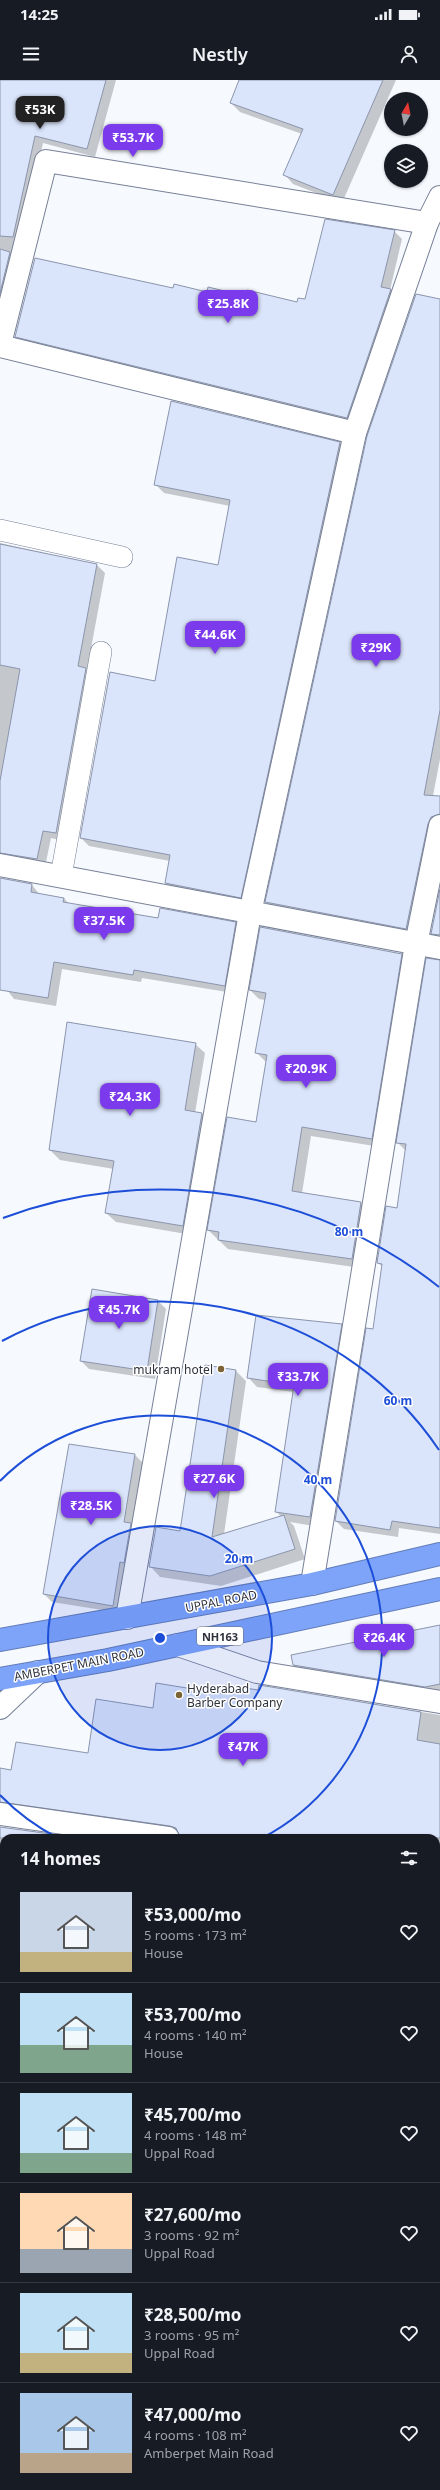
<!DOCTYPE html>
<meta charset="utf-8">
<style>
body{margin:0;font-family:"Noto Sans",sans-serif;background:#242831;color:#f1f3f6;height:100vh;display:flex;flex-direction:column;font-size:15px;white-space:nowrap}
*{box-sizing:border-box;margin:0}
p{font-size:13px;color:#9ea1a6}
.icon{flex:none;width:22px;height:22px;fill:none;stroke:currentColor;stroke-width:2;stroke-linecap:round;stroke-linejoin:round}
.map{position:relative;flex:1;overflow:hidden}
.sheet{position:absolute;left:0px;top:1754px;width:440px;height:656px;display:flex;flex-direction:column;background:#171b24;border-radius:12px 12px 0 0;box-shadow:0 1px 3px #0004}
.sheet>*{flex:none}
.needle{width:26px;rotate:10deg}
.fabs{position:absolute;left:384px;top:12px;display:grid;gap:8px}
.fabs a{display:grid;place-items:center;width:44px;height:44px;border-radius:50%;background:#171b24;box-shadow:0 1px 3px #0004;font-size:20px}
.price{position:absolute;translate:-50% -34px;padding:0 9px;border-radius:8px;background:#7c3aed;color:#fff;font-size:13px;line-height:26px;filter:drop-shadow(0 1px 2px #0008)}
.price::after{content:'';position:absolute;left:50%;top:24px;width:12px;height:9px;margin-left:-6px;background:inherit;clip-path:polygon(0 0,100% 0,50% 100%)}
.price.current{background:#222;color:#fff}
ul{padding:0;list-style:none}
li{display:flex;align-items:center;gap:12px;height:100px;padding:0 20px}
li+li{border-top:1px solid #363941}
li span{display:grid;place-items:center;flex:none;width:112px;height:80px;border-radius:0px;color:#555}
li>.icon{margin-inline-start:auto}
span .icon{width:48px;height:48px;fill:#fffc;stroke-width:1}
li b{font-size:17px}
h2{display:flex;justify-content:space-between;align-items:center;height:48px;padding:0 20px;font-size:17px}
.status{display:flex;justify-content:space-between;align-items:center;height:28px;padding:0 20px;background:#171b24;direction:ltr}
.status svg{height:11px;fill:currentColor}
header{display:flex;justify-content:space-between;align-items:center;height:52px;padding:0 20px;background:#171b24;font-size:18px;font-weight:600}
.map>svg:first-child{display:block}
</style>
<div class="status"><b>14:25</b><svg viewBox="0 0 49 12"><path d="M0 12V9h3v3zM5 12V6h3v6zM10 12V3h3v9zM15 12V0h3v12zM26 1h20v11H26zM47 4h2v5h-2z"/></svg></div>
<header><svg class="icon" aria-label="menu" viewBox="0 0 24 24"><path d="M4 6h16M4 12h16M4 18h16"/></svg>Nestly<svg class="icon" aria-label="person" viewBox="0 0 24 24"><circle cx="12" cy="8" r="4"/><path d="M4 21q1-7 8-7t8 7"/></svg></header>
<div class="map">
<svg width="440" height="2410" viewBox="0 0 440 2410">
<rect width="100%" height="100%" fill="#f6f9fe"/>
<g fill="#0003">
<path d="M0,0H116L95,77L43,63L18,180L0,246Z"/>
<path d="M240,0H396L342,123L293,104L285,95L302,54L240,32L231,23Z"/>
<path d="M394,151L402,159L390,210L399,218L355,346L24,264L16,256L173,210L298,223L306,220Z"/>
<path d="M440,220V679L428,742L430,745L414,856L274,830L266,822Z"/>
<path d="M340,363L348,371L249,825L174,811L166,803L170,781L89,766L81,758L155,602L218,486L230,426L164,413L156,405Z"/>
<path d="M0,463L97,485L105,493L87,590L94,597L64,761L51,758L45,787L0,784Z"/>
<path d="M0,799L32,805L40,815L64,818L69,824L159,839L235,843L243,851L233,913L142,898L141,902L62,889L56,926L14,919L0,901Z"/>
<path d="M440,814V861L432,853Z"/>
<path d="M401,874L410,884L381,1067L311,1056L302,1113L361,1123L370,1132L361,1188L228,1169L208,1150L256,1043L266,982L257,973L265,920L259,919L250,910Z"/>
<path d="M440,881V1454L399,1448L398,1457L344,1449L336,1441L374,1250L383,1187L378,1183L398,1129L405,1070L397,1062Z"/>
<path d="M195,964L205,973L195,1033L202,1034L212,1043L192,1155L116,1142L106,1133L114,1089L60,1080L50,1070Z"/>
<path d="M158,1221L166,1229L155,1299L89,1289L81,1281Z"/>
<path d="M341,1245L351,1255L320,1447L290,1442L294,1446L305,1479L221,1506L160,1497L150,1486L181,1452L206,1287L236,1291L246,1301L224,1454L281,1437L277,1432L294,1312L257,1307L248,1297Z"/>
<path d="M135,1375L143,1383L121,1533L52,1522L44,1514Z"/>
<path d="M440,1546V1610L427,1613L301,1593L293,1585Z"/>
<path d="M260,1606L440,1635V1794L436,1796V1758H182L180,1754L11,1730L0,1734V1689L12,1691L89,1674L153,1629L224,1615L259,1612Z"/>
<path d="M0,1748L73,1758H4V1829L0,1855Z"/>
<path d="M436,1809L440,1810V1843L436,1842Z"/>
<path d="M0,1956L4,1958V2034L0,2046Z"/>
<path d="M436,1964L440,1965V2091L436,2090Z"/>
<path d="M0,2092L4,2093V2350L0,2362Z"/>
<path d="M124,2406H349L347,2410H123Z"/>
</g>
<g fill="#dae4fa" stroke="#8b95ac">
<path d="M0,0H106L87,69L35,56L13,157L0,156Z"/>
<path d="M239,0H383L333,115L283,95L303,49L230,23Z"/>
<path d="M325,139L395,150L381,207L391,209L347,338L15,257L35,178L173,208L174,204L207,212L208,207L245,216L247,210L297,222L298,218L305,219Z"/>
<path d="M0,169L10,172L0,213Z"/>
<path d="M416,214L440,219V630L424,715L440,716V734L431,737L428,744L406,849L265,822L367,356Z"/>
<path d="M171,321L340,362L241,818L165,803L170,775L80,758L110,592L155,601L177,477L218,485L230,420L154,405Z"/>
<path d="M0,464L97,484L78,586L86,588L56,753L43,751L37,779L0,773V701L20,589L0,585Z"/>
<path d="M0,798L32,804L31,812L64,818L63,822L158,838L160,828L236,842L225,906L134,890L133,895L54,882L48,918L0,910Z"/>
<path d="M440,809V855L431,854Z"/>
<path d="M260,847L402,874L372,1059L302,1047L292,1111L361,1122L352,1179L218,1160L219,1152L207,1150L227,1037L256,1042L267,975L255,973L266,913L249,910Z"/>
<path d="M426,878L440,880V1448L392,1441L390,1450L335,1441L366,1248L373,1249L382,1184L377,1183L386,1126L397,1128L406,1064L396,1063Z"/>
<path d="M67,942L196,963L185,1030L202,1033L183,1146L105,1133L114,1081L49,1070Z"/>
<path d="M92,1209L158,1220L147,1291L80,1281Z"/>
<path d="M256,1235L342,1244L310,1437L275,1432L294,1305L247,1298Z"/>
<path d="M205,1285L236,1290L212,1457L284,1435L295,1469L210,1496L149,1487L156,1447L180,1451Z"/>
<path d="M69,1364L135,1374L124,1442L131,1443L124,1483L120,1482L113,1526L43,1514Z"/>
<path d="M440,1545V1604L425,1607L293,1585L291,1575Z"/>
<path d="M156,1603L224,1614L225,1605L258,1610L259,1605L421,1632L417,1660L440,1664V1758H180L176,1748L170,1746L0,1722V1688L11,1690L16,1662L88,1673L96,1619L153,1628Z"/>
<path d="M0,1747L80,1758H0Z"/>
</g>
<g fill="none" stroke-linecap="round" stroke-linejoin="round">
<g stroke="#778197" stroke-width="22">
<g id="lane">
<path d="M0,450L122,477"/>
<path d="M61,796L101,572"/>
</g>
</g>
<g stroke="#778197" stroke-width="24">
<g id="street">
<path d="M0,264L46,81L427,143"/>
<path d="M0,266L355,353"/>
<path d="M0,785L440,868"/>
<path d="M312,1504L416,864L440,746"/>
<path d="M127,1538L250,833L355,353L427,143L440,117"/>
<path d="M178,1565L257,1592L440,1622"/>
<path d="M0,1734L168,1758"/>
<path d="M436,1796L440,1797"/>
<path d="M436,1907L440,1908"/>
<path d="M436,2145L440,2146"/>
<path d="M436,2309L440,2294"/>
<path d="M82,2410L83,2406"/>
<path d="M408,2410L409,2406"/>
</g>
</g>
<g stroke="#778197" stroke-width="24">
<path id="secondary" d="M0,1628L38,1592"/>
</g>
<g stroke="#627cb7" stroke-width="24">
<g id="highway">
<path d="M0,1560L312,1504L440,1474"/>
<path d="M0,1599L108,1580L440,1509"/>
</g>
</g>
<use href="#lane" stroke="#fff" stroke-width="21"/>
<use href="#street" stroke="#fff" stroke-width="22"/>
<use href="#secondary" stroke="#fff" stroke-width="22"/>
<use href="#highway" stroke="#7ea4f9" stroke-width="22"/>
</g>
<circle cx="160" cy="1558" r="112" fill="#1d4ed8" fill-opacity=".12"/>
<g fill="none" stroke="#1d4ed8" stroke-width="2">
<circle cx="160" cy="1558" r="112"/>
<path d="M58 1758A224 224 0 0 1 0 1715M0 1401A224 224 0 1 1 262 1758"/>
<path d="M2 1261A336 336 0 0 1 439 1370"/>
<path d="M3 1138A448 448 0 0 1 439 1207"/>
</g>
<g fill="#7b6333" stroke="#fff" stroke-width="1.5">
<circle cx="221" cy="1289" r="4"/>
<circle cx="179" cy="1615" r="4"/>
</g>
<g text-anchor="middle" dominant-baseline="central" stroke-width="3" stroke-linejoin="round" paint-order="stroke">
<rect fill="#fff" stroke="#6d7076" stroke-width="1" x="197" y="1547" width="46" height="18" rx="3"/>
<g font-size="11" font-weight="bold" fill="#2e323c">
<text x="220" y="1556">NH163</text>
</g>
<g font-size="12" fill="#2e323c" stroke="#fff" text-anchor="end">
<text x="213" y="1289">mukram hotel</text>
<text x="187" y="1608" text-anchor="start">Hyderabad<tspan x="187" dy="14">Barber Company</tspan></text>
</g>
<g font-size="12" fill="#2e323c" stroke="#fff">
<text transform="translate(221 1521) rotate(-11)">UPPAL ROAD</text>
<text transform="translate(79 1584) rotate(-11)">AMBERPET MAIN ROAD</text>
</g>
</g>
<circle cx="160" cy="1558" r="6" fill="#1d4ed8" stroke="#fff" stroke-width="2"/>
<g font-size="12" text-anchor="middle" font-weight="bold" fill="#1d4ed8" stroke="#fff" stroke-width="3" stroke-linejoin="round" paint-order="stroke">
<text x="349" y="1156">80 m</text>
<text x="398" y="1325">60 m</text>
<text x="318" y="1404">40 m</text>
<text x="239" y="1483">20 m</text>
</g>
</svg>
<div class="fabs">
<a><svg class="needle" viewBox="-14 -14 28 28"><path d="M0-13l5 13h-10z" fill="#e53935"/><path d="M0 13l5-13h-10z" fill="#9ea1a6"/></svg></a>
<a><svg class="icon" aria-label="layers" viewBox="0 0 24 24"><path d="M12 4l9 5-9 5-9-5zM3 14l9 5 9-5"/></svg></a>
</div>
<b class="price current" style="left:40px;top:50px">₹53K</b>
<b class="price" style="left:133px;top:78px">₹53.7K</b>
<b class="price" style="left:228px;top:244px">₹25.8K</b>
<b class="price" style="left:215px;top:575px">₹44.6K</b>
<b class="price" style="left:376px;top:588px">₹29K</b>
<b class="price" style="left:104px;top:861px">₹37.5K</b>
<b class="price" style="left:306px;top:1009px">₹20.9K</b>
<b class="price" style="left:130px;top:1037px">₹24.3K</b>
<b class="price" style="left:119px;top:1250px">₹45.7K</b>
<b class="price" style="left:298px;top:1317px">₹33.7K</b>
<b class="price" style="left:214px;top:1419px">₹27.6K</b>
<b class="price" style="left:91px;top:1446px">₹28.5K</b>
<b class="price" style="left:384px;top:1578px">₹26.4K</b>
<b class="price" style="left:243px;top:1687px">₹47K</b>
<section class="sheet">
<h2>14 homes<svg class="icon" aria-label="filters" viewBox="0 0 24 24"><path d="M4 7h16M4 17h16"/><circle cx="9" cy="7" r="2"/><circle cx="15" cy="17" r="2"/></svg></h2>
<ul>
<li><span style="background:linear-gradient(#c9d6e8 75%,#c2b280 0)"><svg class="icon" aria-label="home" viewBox="0 0 24 24"><path d="M3 11l9-7 9 7M6 9v11h12V9"/></svg></span><div><b>₹53,000/mo</b><p>5 rooms · 173 m²</p><p>House</p></div><svg class="icon" aria-label="heart" viewBox="0 0 24 24"><path d="M12 20l-8-8c-3-5 5-10 8-4 3-6 11-1 8 4z"/></svg></li>
<li><span style="background:linear-gradient(#bfe0f5 65%,#7fa58c 0)"><svg class="icon" aria-label="home" viewBox="0 0 24 24"><path d="M3 11l9-7 9 7M6 9v11h12V9"/></svg></span><div><b>₹53,700/mo</b><p>4 rooms · 140 m²</p><p>House</p></div><svg class="icon" aria-label="heart" viewBox="0 0 24 24"><path d="M12 20l-8-8c-3-5 5-10 8-4 3-6 11-1 8 4z"/></svg></li>
<li><span style="background:linear-gradient(#bfe0f5 75%,#7fa58c 0)"><svg class="icon" aria-label="home" viewBox="0 0 24 24"><path d="M3 11l9-7 9 7M6 9v11h12V9"/></svg></span><div><b>₹45,700/mo</b><p>4 rooms · 148 m²</p><p>Uppal Road</p></div><svg class="icon" aria-label="heart" viewBox="0 0 24 24"><path d="M12 20l-8-8c-3-5 5-10 8-4 3-6 11-1 8 4z"/></svg></li>
<li><span style="background:linear-gradient(#ffd9b3 70%,#9aa5b1 0)"><svg class="icon" aria-label="home" viewBox="0 0 24 24"><path d="M3 11l9-7 9 7M6 9v11h12V9"/></svg></span><div><b>₹27,600/mo</b><p>3 rooms · 92 m²</p><p>Uppal Road</p></div><svg class="icon" aria-label="heart" viewBox="0 0 24 24"><path d="M12 20l-8-8c-3-5 5-10 8-4 3-6 11-1 8 4z"/></svg></li>
<li><span style="background:linear-gradient(#bfe0f5 75%,#c2b280 0)"><svg class="icon" aria-label="home" viewBox="0 0 24 24"><path d="M3 11l9-7 9 7M6 9v11h12V9"/></svg></span><div><b>₹28,500/mo</b><p>3 rooms · 95 m²</p><p>Uppal Road</p></div><svg class="icon" aria-label="heart" viewBox="0 0 24 24"><path d="M12 20l-8-8c-3-5 5-10 8-4 3-6 11-1 8 4z"/></svg></li>
<li><span style="background:linear-gradient(#a9c7e8 75%,#b9a48a 0)"><svg class="icon" aria-label="home" viewBox="0 0 24 24"><path d="M3 11l9-7 9 7M6 9v11h12V9"/></svg></span><div><b>₹47,000/mo</b><p>4 rooms · 108 m²</p><p>Amberpet Main Road</p></div><svg class="icon" aria-label="heart" viewBox="0 0 24 24"><path d="M12 20l-8-8c-3-5 5-10 8-4 3-6 11-1 8 4z"/></svg></li>
</ul>
</section>
</div>
